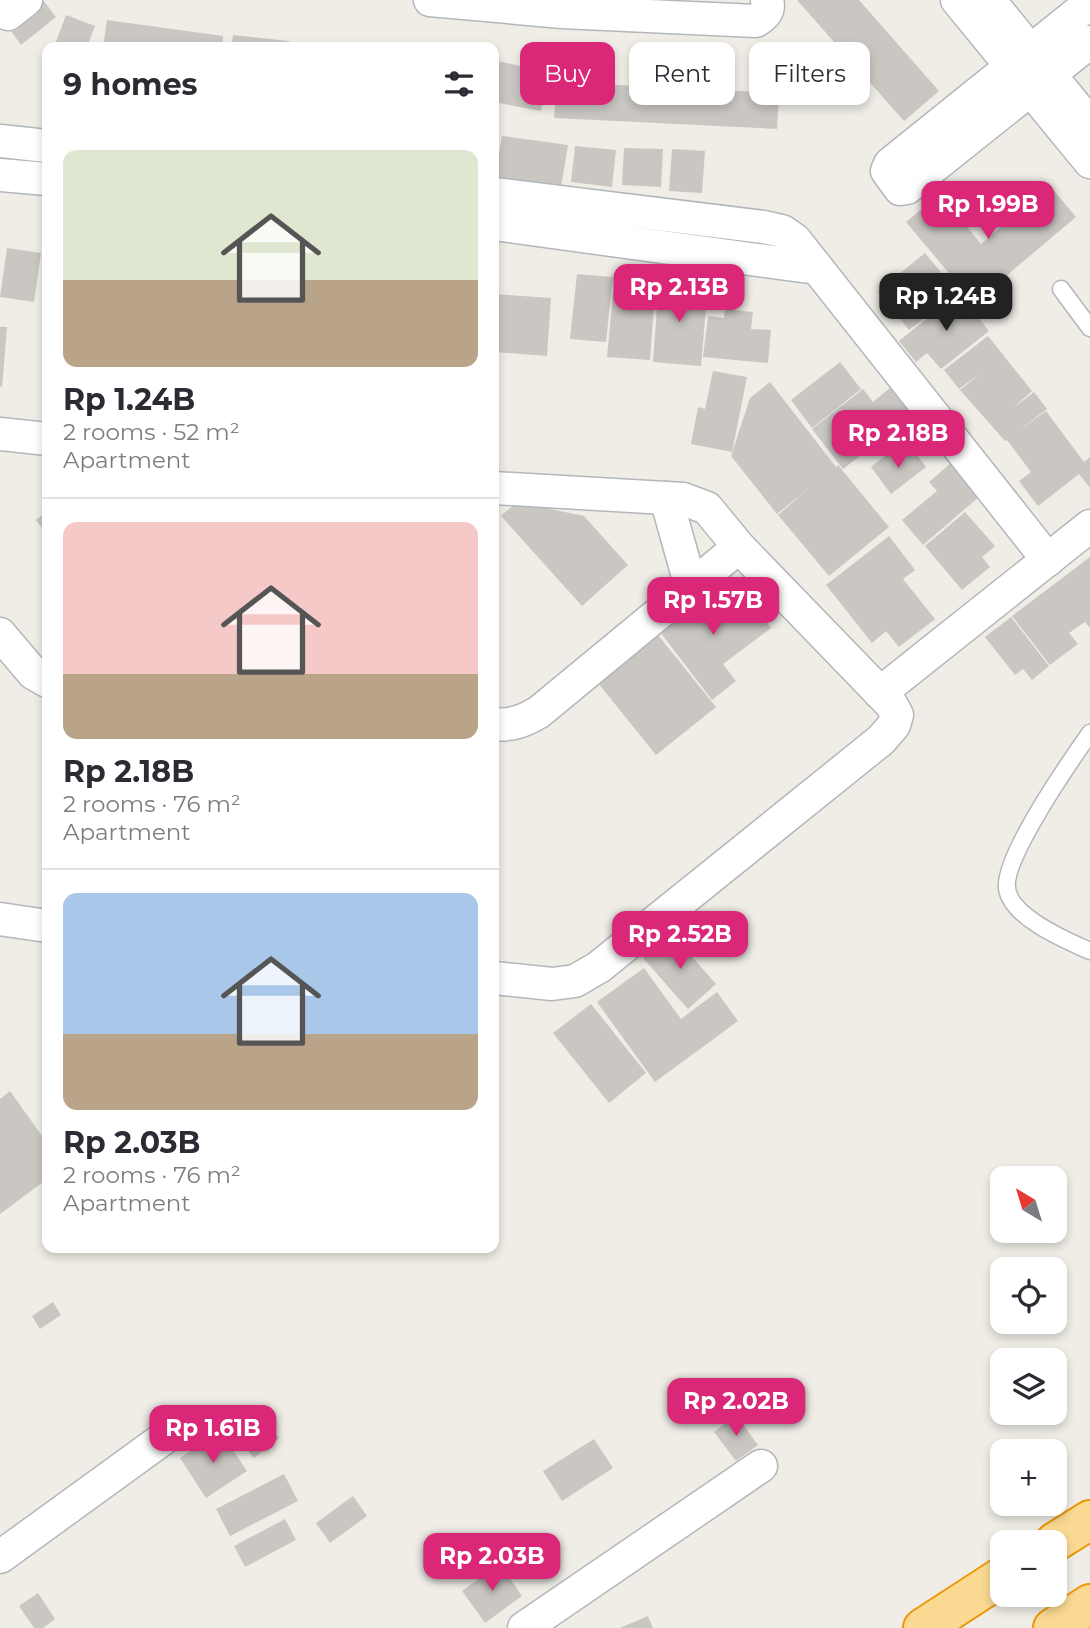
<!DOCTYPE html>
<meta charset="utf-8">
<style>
body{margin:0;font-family:Montserrat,sans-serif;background:#f7f7f7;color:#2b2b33;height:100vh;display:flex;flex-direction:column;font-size:26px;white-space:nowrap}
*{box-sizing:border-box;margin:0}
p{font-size:23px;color:#7c7c81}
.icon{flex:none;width:38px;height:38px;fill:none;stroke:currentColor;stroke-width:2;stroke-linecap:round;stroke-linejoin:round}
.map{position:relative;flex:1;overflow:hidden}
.drawer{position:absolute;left:42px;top:42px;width:457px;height:1211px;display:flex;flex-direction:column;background:#fff;border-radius:14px;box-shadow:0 4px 10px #0003}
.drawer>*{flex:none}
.top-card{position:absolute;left:520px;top:42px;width:464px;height:63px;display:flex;gap:14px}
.needle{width:46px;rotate:322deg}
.fabs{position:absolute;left:990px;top:1166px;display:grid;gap:14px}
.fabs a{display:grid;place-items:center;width:77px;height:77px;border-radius:14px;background:#fff;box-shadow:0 4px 10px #0003;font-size:35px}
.price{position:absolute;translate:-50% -60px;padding:0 16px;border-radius:14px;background:#db2777;color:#fff;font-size:23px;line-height:46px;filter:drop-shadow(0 2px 4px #0008)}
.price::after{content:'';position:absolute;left:50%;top:42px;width:21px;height:16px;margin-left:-10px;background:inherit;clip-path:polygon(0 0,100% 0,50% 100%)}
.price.selected{background:#222;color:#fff}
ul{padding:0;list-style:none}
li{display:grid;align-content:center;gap:14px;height:371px;padding:0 21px}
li+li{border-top:2px solid #e1e1e2}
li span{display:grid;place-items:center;height:217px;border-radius:14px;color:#555}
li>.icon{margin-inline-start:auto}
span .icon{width:126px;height:126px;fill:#fffc;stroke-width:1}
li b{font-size:30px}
h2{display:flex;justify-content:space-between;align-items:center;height:84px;padding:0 21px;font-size:30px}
.tag{padding:0 24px;border-radius:14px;background:#fff;box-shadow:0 4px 10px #0003;font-size:24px;line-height:63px}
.tag.selected{background:#db2777;color:#fff}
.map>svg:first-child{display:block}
</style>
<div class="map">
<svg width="1090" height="1628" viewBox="0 0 1090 1628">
<rect width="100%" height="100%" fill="#efede6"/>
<g fill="#cac7c3">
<path d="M37,0H43L56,17L21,45L6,24Z"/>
<path d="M797,0H859L939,91L904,121Z"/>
<path d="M66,15L95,26L87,47H54Z"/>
<path d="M107,20L223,36L222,47H103Z"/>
<path d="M233,35L289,41L288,47H231Z"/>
<path d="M304,42L323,46V47H303Z"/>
<path d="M370,42L391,46V47H369Z"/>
<path d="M497,61L549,72L541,111L494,102V80Z"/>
<path d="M557,82L779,93L777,129L554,118Z"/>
<path d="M502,136L568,145L561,187L495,178Z"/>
<path d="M575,146L616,150L612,187L571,182Z"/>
<path d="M624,148L663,149L661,187L622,185Z"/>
<path d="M672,149L705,151L702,193L669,191Z"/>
<path d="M1050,186L1076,217L974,303L906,222L940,194L981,244Z"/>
<path d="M7,248L41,253L34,302L0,297Z"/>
<path d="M925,253L957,292L909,330L878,291Z"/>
<path d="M577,274L613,277L606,342L570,339Z"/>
<path d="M626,277L656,280L650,360L607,357L613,293L624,294Z"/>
<path d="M659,279L695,281L693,295L707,296L701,366L653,362Z"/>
<path d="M959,293L989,331L941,369L927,353L916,362L899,341Z"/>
<path d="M494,294L551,298L547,356L494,352Z"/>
<path d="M725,309L753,312L751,329L771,330L768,363L703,357L708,316L724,318Z"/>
<path d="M0,327H7L2,387L0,386Z"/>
<path d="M988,336L1032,391L1013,408L1034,392L1047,409L1013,435L1046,411L1084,462L1090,457V488L1079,474L1038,506L1019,481L1031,472L1007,440L1005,441L960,390L981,373L959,389L944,370Z"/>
<path d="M840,362L861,389L812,428L791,400Z"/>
<path d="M713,371L747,377L732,452L691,444L698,407L705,409Z"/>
<path d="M770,382L836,467L838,465L889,527L829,576L778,515L809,488L777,514L731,456L750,398Z"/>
<path d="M890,388L922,428L899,446L889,433L843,469L812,429L863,389L873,402Z"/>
<path d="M912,448L926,467L891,494L871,467L889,453L895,461Z"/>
<path d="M952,462L980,496L923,545L902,520L937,491L929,482Z"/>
<path d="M517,502L584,516L628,565L582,606L501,516Z"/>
<path d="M47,511V535L36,520Z"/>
<path d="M965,512L995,546L982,557L990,567L962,590L925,546Z"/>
<path d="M889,536L915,570L903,579L935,619L899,647L886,631L872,643L826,585Z"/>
<path d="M1090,557V628L1085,622L1069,633L1078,644L1050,665L1012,616Z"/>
<path d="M712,586L731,610L748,597L771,628L723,664L736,681L712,700L657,628Z"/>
<path d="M1011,617L1049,666L1032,680L1023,669L1015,675L985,637Z"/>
<path d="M654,630L716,707L656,755L594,678Z"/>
<path d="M671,933L716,984L688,1009L643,958Z"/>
<path d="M644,968L681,1019L717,992L738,1021L655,1082L597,1002Z"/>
<path d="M591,1004L646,1073L609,1103L553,1033Z"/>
<path d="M10,1091L47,1143V1179L0,1214V1099Z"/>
<path d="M53,1302L61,1315L40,1329L32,1316Z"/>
<path d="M256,1411L279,1438L254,1458L232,1432Z"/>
<path d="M736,1415L758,1445L736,1461L714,1432Z"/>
<path d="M220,1431L247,1471L206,1498L180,1458Z"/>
<path d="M594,1439L613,1468L562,1501L543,1471Z"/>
<path d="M284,1474L298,1501L230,1536L216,1509Z"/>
<path d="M353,1496L367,1516L330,1543L316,1523Z"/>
<path d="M285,1519L296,1540L245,1567L234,1546Z"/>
<path d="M500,1564L522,1596L485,1623L462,1591Z"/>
<path d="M38,1593L55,1619L43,1628H34L19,1606Z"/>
<path d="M648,1616L653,1628H620Z"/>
</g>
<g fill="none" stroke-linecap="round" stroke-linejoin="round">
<g stroke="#b3b7ba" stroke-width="19">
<g id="service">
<path d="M1061,289L1090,328"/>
<path d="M1090,733C1071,760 1003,858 1007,888C1010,917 1067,941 1090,951"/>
</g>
</g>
<g stroke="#b3b7ba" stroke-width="35">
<g id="minor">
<path d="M430,0L562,12L756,21C765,15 770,11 767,0"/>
<path d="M957,0L1090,162"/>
<path d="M989,0L1090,124"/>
<path d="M1090,3L890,164L887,171L900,189L907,188L1090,42"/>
<path d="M8,14L26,0"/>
<path d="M0,141L47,146"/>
<path d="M0,175L47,179"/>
<path d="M494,194L764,227L782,231L795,240L1048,560"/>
<path d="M494,224L817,268"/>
<path d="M0,434L47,439"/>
<path d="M494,488L683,499L707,508L739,547L891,704L897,715L894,725L881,740L599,967L575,981L552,984L494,978"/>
<path d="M666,498L691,587"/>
<path d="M0,634L33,673L47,681"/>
<path d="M880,693L1090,526"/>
<path d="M494,724C511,726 524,721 539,712L739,547"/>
<path d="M0,919L47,926"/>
<path d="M0,1557L164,1438"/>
<path d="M524,1628L761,1466"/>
</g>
</g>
<g stroke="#ef9607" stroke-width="42">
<g id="motorway">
<path d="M1055,1542L1090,1520"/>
<path d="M923,1628L1003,1576"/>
<path d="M1053,1628L1090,1604"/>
</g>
</g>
<use href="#service" stroke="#fff" stroke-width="16"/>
<use href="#minor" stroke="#fff" stroke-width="32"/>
<use href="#motorway" stroke="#fad992" stroke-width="38"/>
</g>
</svg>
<div class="fabs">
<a><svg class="needle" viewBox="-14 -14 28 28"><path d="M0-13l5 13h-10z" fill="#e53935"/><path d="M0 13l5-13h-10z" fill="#7c7c81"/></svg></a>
<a><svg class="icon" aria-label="locate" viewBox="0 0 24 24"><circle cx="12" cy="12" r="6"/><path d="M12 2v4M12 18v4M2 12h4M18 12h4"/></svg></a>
<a><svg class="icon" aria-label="layers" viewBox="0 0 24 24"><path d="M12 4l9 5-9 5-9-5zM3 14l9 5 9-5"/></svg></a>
<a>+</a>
<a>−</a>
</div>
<b class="price" style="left:988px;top:241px">Rp 1.99B</b>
<b class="price" style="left:679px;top:324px">Rp 2.13B</b>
<b class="price selected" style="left:946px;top:333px">Rp 1.24B</b>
<b class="price" style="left:898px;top:470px">Rp 2.18B</b>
<b class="price" style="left:713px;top:637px">Rp 1.57B</b>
<b class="price" style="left:680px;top:971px">Rp 2.52B</b>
<b class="price" style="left:736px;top:1438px">Rp 2.02B</b>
<b class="price" style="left:213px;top:1465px">Rp 1.61B</b>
<b class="price" style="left:492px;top:1593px">Rp 2.03B</b>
<div class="top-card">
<a class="tag selected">Buy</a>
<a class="tag">Rent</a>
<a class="tag">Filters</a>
</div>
<section class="drawer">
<h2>9 homes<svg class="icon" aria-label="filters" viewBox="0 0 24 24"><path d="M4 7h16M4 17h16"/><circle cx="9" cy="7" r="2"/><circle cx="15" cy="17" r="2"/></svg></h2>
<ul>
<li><span style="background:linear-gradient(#dfe7d0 60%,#b9a48a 0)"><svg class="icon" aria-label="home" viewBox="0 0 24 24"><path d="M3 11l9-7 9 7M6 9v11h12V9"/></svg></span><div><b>Rp 1.24B</b><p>2 rooms · 52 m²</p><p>Apartment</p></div></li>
<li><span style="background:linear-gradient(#f6c9c9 70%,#b9a48a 0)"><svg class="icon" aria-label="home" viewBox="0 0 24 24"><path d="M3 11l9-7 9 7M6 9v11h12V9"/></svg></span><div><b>Rp 2.18B</b><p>2 rooms · 76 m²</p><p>Apartment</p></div></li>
<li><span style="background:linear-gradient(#a9c7e8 65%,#b9a48a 0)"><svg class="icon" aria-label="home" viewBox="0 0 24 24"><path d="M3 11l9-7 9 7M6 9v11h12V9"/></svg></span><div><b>Rp 2.03B</b><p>2 rooms · 76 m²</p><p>Apartment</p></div></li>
</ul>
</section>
</div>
